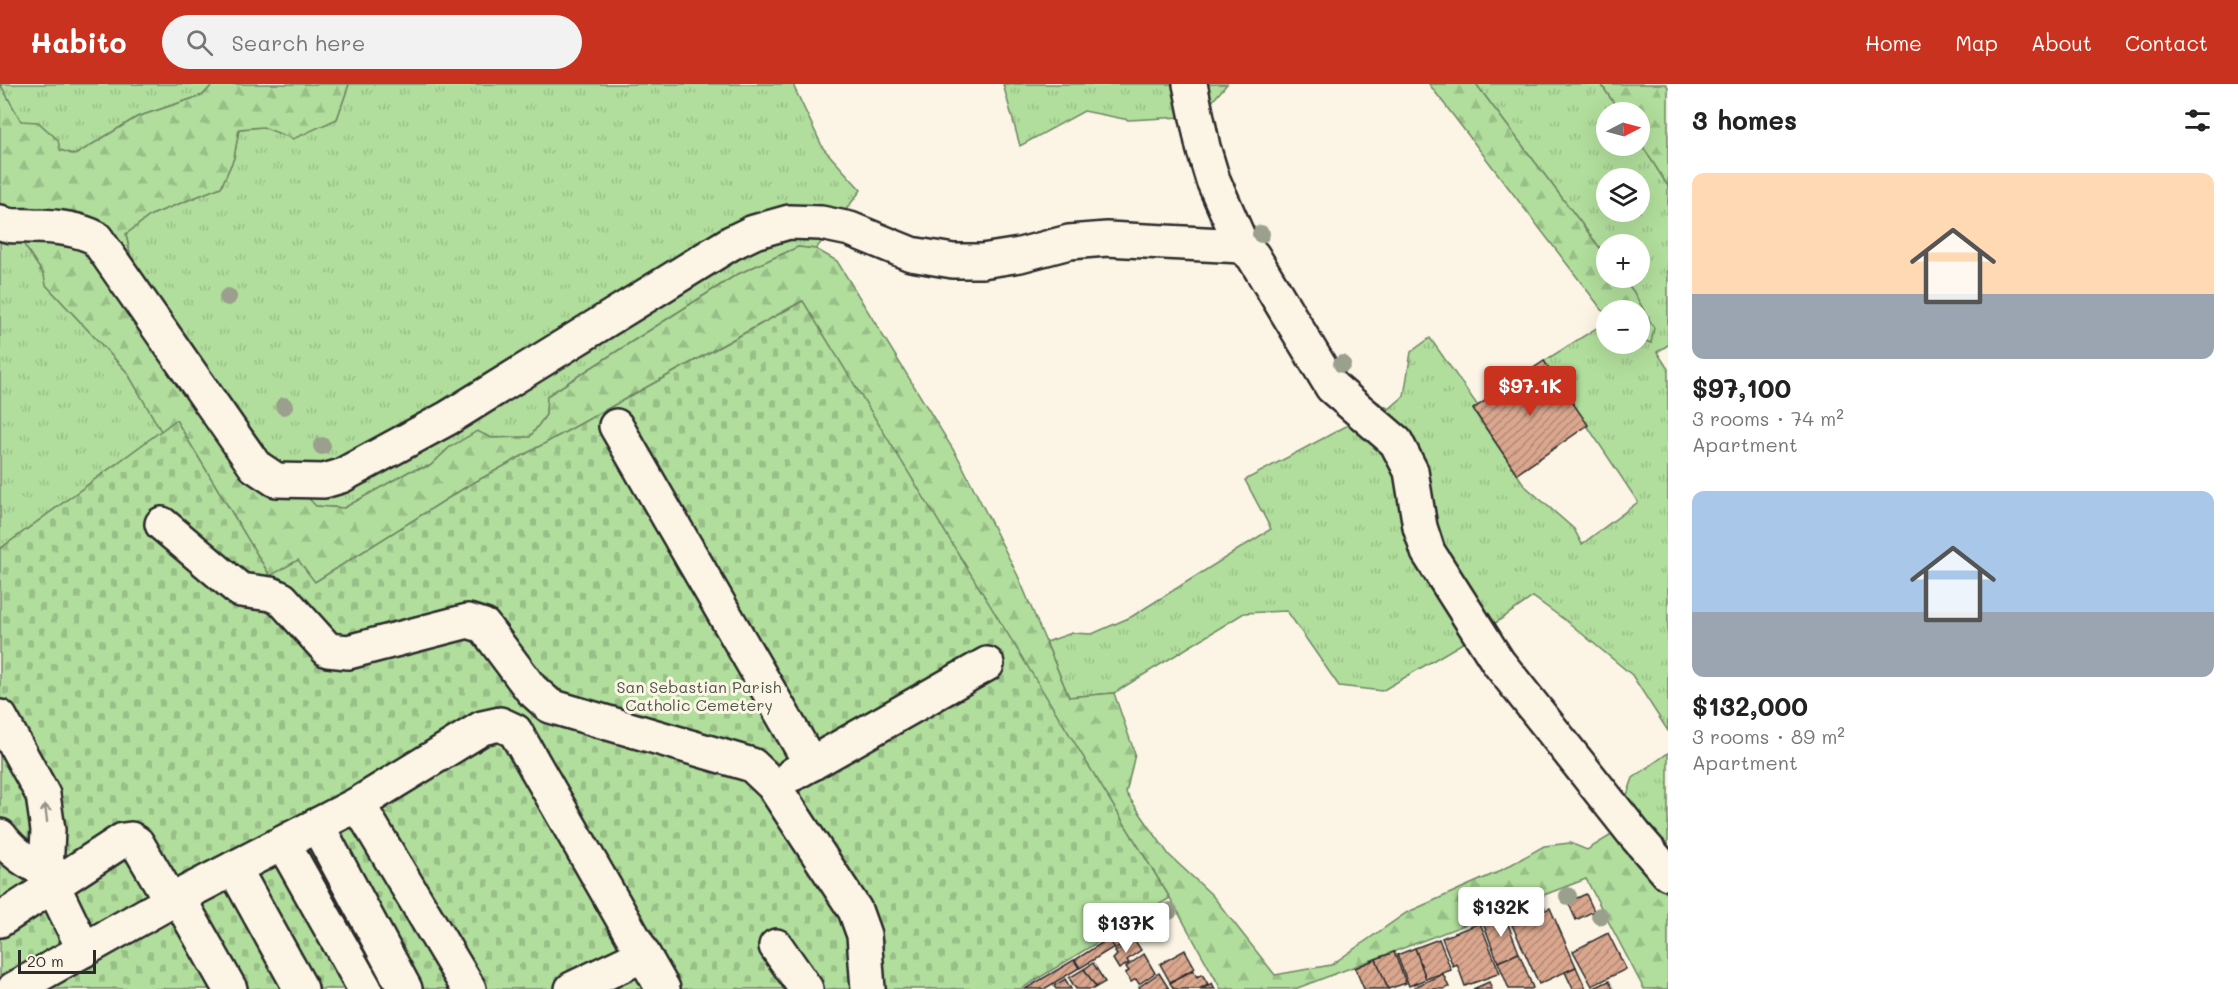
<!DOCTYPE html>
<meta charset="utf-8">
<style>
body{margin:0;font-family:Mali,sans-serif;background:#f2f2f2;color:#222;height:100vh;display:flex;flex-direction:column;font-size:22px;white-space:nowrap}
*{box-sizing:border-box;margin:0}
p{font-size:20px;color:#767676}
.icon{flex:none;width:33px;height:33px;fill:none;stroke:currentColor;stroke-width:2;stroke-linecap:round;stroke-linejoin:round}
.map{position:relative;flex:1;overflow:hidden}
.side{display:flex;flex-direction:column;background:#fff;width:570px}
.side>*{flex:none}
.needle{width:39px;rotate:84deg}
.buttons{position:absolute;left:1596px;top:18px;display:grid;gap:12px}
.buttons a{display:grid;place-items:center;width:54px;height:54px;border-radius:50%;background:#fff;box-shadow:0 6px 24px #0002;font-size:30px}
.scale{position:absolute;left:18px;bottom:15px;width:78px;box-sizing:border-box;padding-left:6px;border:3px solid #2b2b2b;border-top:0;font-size:16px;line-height:21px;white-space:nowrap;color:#2b2b2b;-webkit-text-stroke:4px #fcf5e5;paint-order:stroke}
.price{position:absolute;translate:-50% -51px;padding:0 14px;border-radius:6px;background:#fff;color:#222;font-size:20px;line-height:39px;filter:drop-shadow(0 2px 3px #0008)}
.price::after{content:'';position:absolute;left:50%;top:36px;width:18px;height:14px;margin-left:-9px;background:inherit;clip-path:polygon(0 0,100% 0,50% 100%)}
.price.active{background:#c8321e;color:#fff}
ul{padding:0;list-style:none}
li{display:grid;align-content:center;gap:12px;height:318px;padding:0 24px}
li span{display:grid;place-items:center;height:186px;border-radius:12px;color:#555}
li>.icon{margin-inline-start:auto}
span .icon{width:108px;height:108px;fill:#fffc;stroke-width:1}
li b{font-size:26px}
h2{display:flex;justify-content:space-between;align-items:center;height:72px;padding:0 24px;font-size:26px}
header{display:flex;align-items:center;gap:36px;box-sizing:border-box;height:84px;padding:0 30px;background:#c8321e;color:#fff}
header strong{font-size:28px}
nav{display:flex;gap:33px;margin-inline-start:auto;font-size:21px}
.search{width:420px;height:54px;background:#f2f2f2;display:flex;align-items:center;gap:15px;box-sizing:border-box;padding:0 21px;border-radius:33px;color:#767676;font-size:22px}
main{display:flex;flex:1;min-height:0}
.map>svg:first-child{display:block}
</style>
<header>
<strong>Habito</strong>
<div class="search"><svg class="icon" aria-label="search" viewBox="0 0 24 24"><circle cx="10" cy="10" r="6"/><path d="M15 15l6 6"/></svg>Search here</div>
<nav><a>Home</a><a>Map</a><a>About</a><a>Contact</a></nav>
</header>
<main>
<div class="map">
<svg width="1668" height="905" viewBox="0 0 1668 905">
<defs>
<pattern id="grass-tufts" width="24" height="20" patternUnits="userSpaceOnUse" patternTransform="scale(1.5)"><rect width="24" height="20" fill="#b1de9c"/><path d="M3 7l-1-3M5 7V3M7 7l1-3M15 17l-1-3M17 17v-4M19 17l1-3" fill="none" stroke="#98bf87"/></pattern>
<pattern id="forest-firs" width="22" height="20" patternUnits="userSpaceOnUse" patternTransform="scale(1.5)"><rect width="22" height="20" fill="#b1de9c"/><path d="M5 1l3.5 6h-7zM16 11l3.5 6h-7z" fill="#98bf87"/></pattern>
<pattern id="cemetery-stones" width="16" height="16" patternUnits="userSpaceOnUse" patternTransform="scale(1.5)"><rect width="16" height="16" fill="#b1de9c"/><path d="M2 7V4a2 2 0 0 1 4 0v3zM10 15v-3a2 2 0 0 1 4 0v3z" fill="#98bf87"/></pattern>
<pattern id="building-hatch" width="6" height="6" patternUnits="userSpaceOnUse" patternTransform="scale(1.5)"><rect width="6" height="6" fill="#daa78e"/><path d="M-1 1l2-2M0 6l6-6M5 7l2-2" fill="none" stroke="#b18874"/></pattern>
</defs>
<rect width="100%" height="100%" fill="#fcf5e5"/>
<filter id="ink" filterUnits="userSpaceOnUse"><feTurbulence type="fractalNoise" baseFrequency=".0167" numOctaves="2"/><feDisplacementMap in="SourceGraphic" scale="12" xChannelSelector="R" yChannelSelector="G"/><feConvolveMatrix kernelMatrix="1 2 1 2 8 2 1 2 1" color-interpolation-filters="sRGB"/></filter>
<g filter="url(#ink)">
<g fill="url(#grass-tufts)" stroke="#6e8464" stroke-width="1.5" fill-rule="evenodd">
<path d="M0,0H213L203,11L137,33L75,71L60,66L21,37Z"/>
<path d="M349,0H795L794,3L823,64L861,106L816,165L798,163L736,191L547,312L546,331L530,353L492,354L450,363L430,382L410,387L344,424L315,422L282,387L133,184L126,150L151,131L221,103L234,74L239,45L263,43L293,54L337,35Z"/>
<path d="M1003,0H1227L1200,32L1129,36L1084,27L1020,62Z"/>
<path d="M1476,0H1601L1620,28H1606V62H1640V58L1668,102V261L1657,268L1668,285V647L1632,591L1569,539L1533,513L1488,544L1382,607L1339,602L1287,527L1244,529L1114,609L1069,613L1046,558L1072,549L1092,550L1131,533L1271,445L1245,396L1354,338L1358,306L1389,325L1404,312L1411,268L1430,254L1478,322L1473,326L1525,402L1574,445L1582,460L1638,418L1544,277L1606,238V260H1640V255L1651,259L1633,207L1623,194H1640V160H1606V172ZM1606,94H1640V128H1606Z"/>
<path d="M0,124L44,191L46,201L127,288L161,347L0,465Z"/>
<path d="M1668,669V811L1613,750L1633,694Z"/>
</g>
<g fill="url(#forest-firs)" stroke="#6e8464" stroke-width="1.5">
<path d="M0,0L21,37L38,38L58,56L60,66L75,71L137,33L203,11L213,0H349L337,35L293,55L263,43L239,45L234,74L221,103L151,131L126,150L133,184L282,387L316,422L344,424L410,387L430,382L450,363L477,347L492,354L530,353L546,331L547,312L736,191L769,176L798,163L816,165L837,177L959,375L1018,492L1069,613L1114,609L1135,670L1126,709L1169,771L1212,811L1275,891L1331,881L1406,829L1498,788L1544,762L1570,759L1587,766L1613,750L1668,811V905H1644L1586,795L1295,905H1221L1170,814L802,217L466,403L315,498L270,492L176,336L161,347L127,288L46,201L44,191L0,124Z"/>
<path d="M1429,0H1476L1606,172V194H1623L1633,207L1654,244L1651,259L1640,255V226H1606V231Z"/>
<path d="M1601,0H1666L1668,3V102L1640,58V28H1620Z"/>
</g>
<path fill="url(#cemetery-stones)" stroke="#6e8464" stroke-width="1.5" d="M803,217L1170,814L1021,905H0V465L176,336L270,492L298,476L315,498L466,403Z"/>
<g fill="url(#building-hatch)" stroke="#2b2b2b" stroke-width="1.5">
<path d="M1544,277L1588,341L1517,390L1473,325Z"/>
<path d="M1586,810L1594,827L1576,836L1568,818Z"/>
<path d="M1540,814L1545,824L1513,838L1508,828Z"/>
<path d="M1550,824L1576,883L1539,900L1512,841Z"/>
<path d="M1504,830L1519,869L1498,878L1483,839Z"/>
<path d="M1480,839L1500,889L1465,902L1457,880L1453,882L1442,854Z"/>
<path d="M1119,847L1126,858L1115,865L1108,854Z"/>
<path d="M1608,849L1626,885L1592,902L1573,867Z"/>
<path d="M1108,855L1114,863L1080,884L1075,876Z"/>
<path d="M1134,855L1141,866L1127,876L1129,879L1119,885L1113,875L1117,871L1115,868Z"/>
<path d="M1439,855L1451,886L1426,895L1415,864Z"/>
<path d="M1415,864L1426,895L1409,902L1397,871Z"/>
<path d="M1185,866L1195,884L1170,898L1160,880Z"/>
<path d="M1394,868L1406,899L1388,905L1376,875Z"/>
<path d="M1519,869L1533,904L1531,905H1509L1498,878Z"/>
<path d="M1144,870L1155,889L1139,900L1136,895L1131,898L1125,889L1129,887L1126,883Z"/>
<path d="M1376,875L1388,905H1364L1355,884Z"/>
<path d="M1074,876L1079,884L1044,905H1025Z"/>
<path d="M1093,879L1105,898L1096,903L1084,885Z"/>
<path d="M1576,883L1586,905H1573L1565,888Z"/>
<path d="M1084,885L1096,903L1093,905H1076L1069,894Z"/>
<path d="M1193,886L1197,893L1202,890L1208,900L1199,905H1174L1170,899Z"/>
<path d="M1159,889L1169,905H1140L1139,903Z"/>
<path d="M1443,890L1449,903L1444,905H1415L1414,903Z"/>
<path d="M1065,895L1071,905H1056L1054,902Z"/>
<path d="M1609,897L1613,905H1592Z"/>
<path d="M1489,898L1492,905H1473Z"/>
<path d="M1212,899L1215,905H1202Z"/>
</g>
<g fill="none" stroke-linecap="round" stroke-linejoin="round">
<g stroke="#2b2b2b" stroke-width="38">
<g id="minor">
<path d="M1190,0L1203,63L1213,96L1242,162"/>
<path d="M0,138C9,144 21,141 32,142C54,142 77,144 96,154L255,382L276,396L324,397L341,392L448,334L731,159L754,148L789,138L821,139L850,145L911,170L953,177H982L1020,171L1069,158L1107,155L1242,162L1253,172L1332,303L1396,358L1411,387L1420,443L1428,468L1498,578L1635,751L1668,789"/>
<path d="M616,342L811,680"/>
<path d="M162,440L240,506L271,510L282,515L328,566L348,568L468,537L484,542L531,605L550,622L752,681L773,701L855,826L864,851L868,905"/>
<path d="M0,633L43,711L48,746L46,787L84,866"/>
<path d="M793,690L987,580"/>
<path d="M358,720L469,905"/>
<path d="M317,741L405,905"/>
<path d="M0,752C13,769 27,778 46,787"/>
<path d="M283,759L365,905"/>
<path d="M234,784L301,905"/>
<path d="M178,813L230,905"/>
<path d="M0,836L123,756L131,755L137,759L171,817"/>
<path d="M776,862L806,905"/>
<path d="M14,905L178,813L358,720L482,644L500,640L515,647L663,905"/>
<path d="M572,905L643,871"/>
</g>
</g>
<use href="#minor" stroke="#fcf5e5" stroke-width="33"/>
</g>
<g fill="#9b9f8e">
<circle cx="1261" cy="150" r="9"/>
<circle cx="228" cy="213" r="9"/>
<circle cx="1342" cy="280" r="9"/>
<circle cx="284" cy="322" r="9"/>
<circle cx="322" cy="362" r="9"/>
<circle cx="1568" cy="812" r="9"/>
<circle cx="1169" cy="827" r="9"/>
<circle cx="1600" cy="832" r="9"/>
</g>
<defs><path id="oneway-shaft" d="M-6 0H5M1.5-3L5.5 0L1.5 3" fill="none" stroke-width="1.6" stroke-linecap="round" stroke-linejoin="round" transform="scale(1.5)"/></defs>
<use stroke="#949088" href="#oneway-shaft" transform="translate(46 729) rotate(-97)"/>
</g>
<g text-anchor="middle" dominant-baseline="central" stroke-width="6" stroke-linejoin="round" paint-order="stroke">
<g font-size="16" fill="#4c5847" stroke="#fcf5e5">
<text x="699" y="602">San Sebastian Parish<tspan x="699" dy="18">Catholic Cemetery</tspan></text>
</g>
</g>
</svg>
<div class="buttons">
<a><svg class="needle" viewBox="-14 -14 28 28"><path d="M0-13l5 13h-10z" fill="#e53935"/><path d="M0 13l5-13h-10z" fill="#767676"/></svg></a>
<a><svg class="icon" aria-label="layers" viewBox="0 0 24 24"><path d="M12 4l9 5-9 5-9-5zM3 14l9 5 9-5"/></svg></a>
<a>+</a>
<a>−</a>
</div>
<div class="scale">20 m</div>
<b class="price active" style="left:1530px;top:333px">$97.1K</b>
<b class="price" style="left:1501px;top:854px">$132K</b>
<b class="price" style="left:1126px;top:870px">$137K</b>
</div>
<section class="side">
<h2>3 homes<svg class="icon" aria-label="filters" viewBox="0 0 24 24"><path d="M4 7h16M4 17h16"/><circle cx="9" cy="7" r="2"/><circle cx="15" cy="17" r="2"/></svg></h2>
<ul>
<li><span style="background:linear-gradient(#ffd9b3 65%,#9aa5b1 0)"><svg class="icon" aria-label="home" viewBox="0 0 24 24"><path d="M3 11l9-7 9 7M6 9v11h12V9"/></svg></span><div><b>$97,100</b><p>3 rooms · 74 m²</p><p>Apartment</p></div></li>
<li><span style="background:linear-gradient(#a9c7e8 65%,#9aa5b1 0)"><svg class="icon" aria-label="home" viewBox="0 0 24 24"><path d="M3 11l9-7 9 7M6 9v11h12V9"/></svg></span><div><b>$132,000</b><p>3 rooms · 89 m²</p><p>Apartment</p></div></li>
</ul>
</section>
</main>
